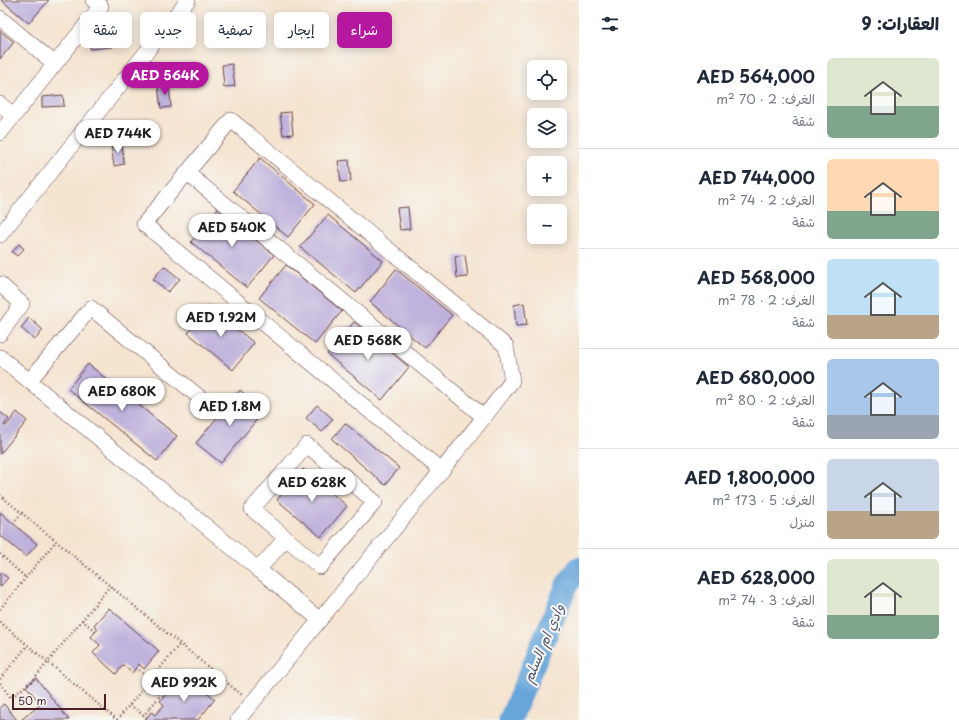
<!DOCTYPE html>
<html lang="ar">
<meta charset="utf-8">
<style>
body{margin:0;font-family:"Playpen Sans","Playpen Sans Arabic",sans-serif;background:#f2f2f3;color:#1f2937;direction:rtl;height:100vh;display:flex;flex-direction:column;font-size:15px;white-space:nowrap}
*{box-sizing:border-box;margin:0}
p{font-size:13px;color:#747a83}
.icon{flex:none;width:22px;height:22px;fill:none;stroke:currentColor;stroke-width:2;stroke-linecap:round;stroke-linejoin:round}
.map{position:relative;flex:1;overflow:hidden;direction:ltr}
.details{display:flex;flex-direction:column;background:#fff;width:380px}
.details>*{flex:none}
.banner{position:absolute;left:12px;top:12px;width:380px;height:36px;direction:rtl;display:flex;gap:8px}
.fabs{position:absolute;left:527px;top:60px;display:grid;gap:8px}
.fabs a{display:grid;place-items:center;width:40px;height:40px;border-radius:6px;background:#fff;box-shadow:0 2px 10px #0003;font-size:20px}
.scale{position:absolute;left:12px;bottom:10px;width:94px;box-sizing:border-box;padding-left:4px;border:2px solid #4a1f2b;border-top:0;font-size:11px;line-height:14px;white-space:nowrap;color:#4a1f2b;-webkit-text-stroke:3px #f6f6f2;paint-order:stroke}
.price{position:absolute;translate:-50% -34px;padding:0 9px;border-radius:14px;background:#fff;color:#222;font-size:13px;line-height:26px;filter:drop-shadow(0 1px 2px #0008)}
.price::after{content:'';position:absolute;left:50%;top:24px;width:12px;height:9px;margin-left:-6px;background:inherit;clip-path:polygon(0 0,100% 0,50% 100%)}
.price.current{background:#b5179e;color:#fff}
ul{padding:0;list-style:none}
li{display:flex;align-items:center;gap:12px;height:100px;padding:0 20px}
li+li{border-top:1px solid #e0e1e3}
li span{display:grid;place-items:center;flex:none;width:112px;height:80px;border-radius:6px;color:#555}
li>.icon{margin-inline-start:auto}
span .icon{width:48px;height:48px;fill:#fffc;stroke-width:1}
li b{font-size:17px}
h2{display:flex;justify-content:space-between;align-items:center;height:48px;padding:0 20px;font-size:17px}
.tag{padding:0 14px;border-radius:6px;background:#fff;box-shadow:0 2px 10px #0003;font-size:14px;line-height:36px}
.tag.current{background:#b5179e;color:#fff}
main{display:flex;flex:1;min-height:0}
.map>svg:first-child{display:block}
</style>
<main>
<section class="details">
<h2>العقارات: 9<svg class="icon" aria-label="filters" viewBox="0 0 24 24"><path d="M4 7h16M4 17h16"/><circle cx="9" cy="7" r="2"/><circle cx="15" cy="17" r="2"/></svg></h2>
<ul>
<li><span style="background:linear-gradient(#dfe7d0 60%,#7fa58c 0)"><svg class="icon" aria-label="home" viewBox="0 0 24 24"><path d="M3 11l9-7 9 7M6 9v11h12V9"/></svg></span><div><b>AED 564,000</b><p>الغرف: 2 · 70 m²</p><p>شقة</p></div></li>
<li><span style="background:linear-gradient(#ffd9b3 65%,#7fa58c 0)"><svg class="icon" aria-label="home" viewBox="0 0 24 24"><path d="M3 11l9-7 9 7M6 9v11h12V9"/></svg></span><div><b>AED 744,000</b><p>الغرف: 2 · 74 m²</p><p>شقة</p></div></li>
<li><span style="background:linear-gradient(#bfe0f5 70%,#b9a48a 0)"><svg class="icon" aria-label="home" viewBox="0 0 24 24"><path d="M3 11l9-7 9 7M6 9v11h12V9"/></svg></span><div><b>AED 568,000</b><p>الغرف: 2 · 78 m²</p><p>شقة</p></div></li>
<li><span style="background:linear-gradient(#a9c7e8 70%,#9aa5b1 0)"><svg class="icon" aria-label="home" viewBox="0 0 24 24"><path d="M3 11l9-7 9 7M6 9v11h12V9"/></svg></span><div><b>AED 680,000</b><p>الغرف: 2 · 80 m²</p><p>شقة</p></div></li>
<li><span style="background:linear-gradient(#c9d6e8 65%,#b9a48a 0)"><svg class="icon" aria-label="home" viewBox="0 0 24 24"><path d="M3 11l9-7 9 7M6 9v11h12V9"/></svg></span><div><b>AED 1,800,000</b><p>الغرف: 5 · 173 m²</p><p>منزل</p></div></li>
<li><span style="background:linear-gradient(#dfe7d0 70%,#7fa58c 0)"><svg class="icon" aria-label="home" viewBox="0 0 24 24"><path d="M3 11l9-7 9 7M6 9v11h12V9"/></svg></span><div><b>AED 628,000</b><p>الغرف: 3 · 74 m²</p><p>شقة</p></div></li>
</ul>
</section>
<div class="map">
<svg width="579" height="720" viewBox="0 0 579 720">
<rect width="100%" height="100%" fill="#f6f6f2"/>
<filter id="ink" filterUnits="userSpaceOnUse"><feTurbulence type="fractalNoise" baseFrequency=".025" numOctaves="2"/><feDisplacementMap in="SourceGraphic" scale="8" xChannelSelector="R" yChannelSelector="G"/><feConvolveMatrix kernelMatrix="1 2 1 2 8 2 1 2 1" color-interpolation-filters="sRGB"/></filter>
<filter id="wash" filterUnits="userSpaceOnUse"><feTurbulence type="fractalNoise" baseFrequency=".012" numOctaves="4" result="noise"/><feDisplacementMap in="SourceGraphic" scale="16" xChannelSelector="R" yChannelSelector="G"/><feGaussianBlur stdDeviation="0.9" result="paint"/><feColorMatrix in="noise" values="0 0 0 0 0 0 0 0 0 0 0 0 0 0 0 0 0 1.4 0 .05"/><feComposite in="paint" operator="in"/></filter>
<g filter="url(#wash)">
<rect width="100%" height="100%" fill="#f5e4d0"/>
<g fill="none" stroke-linecap="round" stroke-linejoin="round">
<path stroke="#68a6da" stroke-width="23" d="M510,720L567,585L579,568"/>
</g>
<g id="blocks">
<g fill="#bfb2dc">
<path d="M1,0H49L29,23Z"/>
<path d="M0,31L14,42L0,59Z"/>
<path d="M111,37L112,47L90,49V38Z"/>
<path d="M232,64L235,86L224,87L222,65Z"/>
<path d="M169,85L171,107L161,108L158,86Z"/>
<path d="M63,95L64,106L42,107V97Z"/>
<path d="M291,112L293,134L283,135L280,113Z"/>
<path d="M122,143L124,164L114,166L111,144Z"/>
<path d="M260,158L315,204L288,237L233,191Z"/>
<path d="M349,160L351,181L341,182L338,161Z"/>
<path d="M408,207L410,229L400,230L397,208Z"/>
<path d="M218,209L274,255L247,288L191,242Z"/>
<path d="M328,215L383,261L356,293L300,247Z"/>
<path d="M19,244L24,249L17,256L12,252Z"/>
<path d="M465,255L468,277L457,278L455,256Z"/>
<path d="M286,265L342,311L315,344L259,298Z"/>
<path d="M164,266L180,279L168,292L153,279Z"/>
<path d="M396,269L452,315L425,348L370,302Z"/>
<path d="M524,303L527,325L516,326L514,305Z"/>
<path d="M209,306L254,343L233,370L188,333Z"/>
<path d="M29,318L43,330L35,340L21,328Z"/>
<path d="M354,322L409,367L382,400L327,354Z"/>
<path d="M88,364L177,436L157,461L68,389Z"/>
<path d="M240,390L264,411L221,463L196,443Z"/>
<path d="M317,405L333,419L322,432L306,418Z"/>
<path d="M0,412L9,419L4,425L6,426L17,412L27,421L0,454Z"/>
<path d="M345,423L399,468L385,485L332,439Z"/>
<path d="M303,469L347,506L321,537L277,500Z"/>
<path d="M0,512L37,544L26,557L0,535Z"/>
<path d="M0,572L8,578L0,587Z"/>
<path d="M109,608L159,651L144,669L139,664L132,673L123,665L116,674L93,653L100,645L91,637L98,629L94,625Z"/>
<path d="M188,676L215,699L198,720H145L151,712L155,715L164,705L160,701L169,691L173,694Z"/>
<path d="M36,678L69,720H21L41,704L26,686Z"/>
<path d="M4,704L17,720H0V707Z"/>
</g>
</g>
</g>
<g filter="url(#ink)">
<use href="#blocks" fill-opacity="0" stroke="#643d44" stroke-width="1"/>
<g fill="none" stroke-linecap="round" stroke-linejoin="round">
<g stroke="#643d44" stroke-width="16">
<g id="minor">
<path d="M0,18L55,64"/>
<path d="M0,104L14,116"/>
<path d="M0,133L101,6L93,0"/>
<path d="M187,173L484,417"/>
<path d="M0,235L188,0"/>
<path d="M0,284L22,304L0,334"/>
<path d="M0,357L320,620"/>
<path d="M29,381L91,308L204,401"/>
<path d="M258,570L286,538L252,509L307,445L375,502L320,567L286,538"/>
<path d="M238,720L421,496C452,458 482,420 512,381L506,346L231,120L144,224L442,471"/>
</g>
</g>
<g stroke="#643d44" stroke-width="2.5" stroke-dasharray="1 3" stroke-linecap="butt">
<path d="M0,495L242,695"/>
<path d="M13,523L22,513"/>
<path d="M0,538L1,536"/>
<path d="M0,554L26,578"/>
<path d="M0,609L56,541"/>
<path d="M82,620L95,631"/>
<path d="M0,622L117,720"/>
<path d="M136,668L150,679"/>
<path d="M0,679L28,645"/>
<path d="M0,683L11,698L34,679L110,586"/>
<path d="M147,683L164,697"/>
<path d="M130,705L147,718"/>
<path d="M143,716L161,695"/>
<path d="M117,720L180,644"/>
</g>
<use href="#minor" stroke="#fff" stroke-width="15"/>
</g>
</g>
<g text-anchor="middle" dominant-baseline="central" stroke-width="4" stroke-linejoin="round" paint-order="stroke">
<g font-size="14" font-style="italic" fill="#565571" stroke="#f6f6f2">
<text transform="translate(543 643) rotate(-67)">وادي ام السلم</text>
</g>
</g>
</svg>
<div class="fabs">
<a><svg class="icon" aria-label="locate" viewBox="0 0 24 24"><circle cx="12" cy="12" r="6"/><path d="M12 2v4M12 18v4M2 12h4M18 12h4"/></svg></a>
<a><svg class="icon" aria-label="layers" viewBox="0 0 24 24"><path d="M12 4l9 5-9 5-9-5zM3 14l9 5 9-5"/></svg></a>
<a>+</a>
<a>−</a>
</div>
<div class="scale">50 m</div>
<b class="price current" style="left:165px;top:96px">AED 564K</b>
<b class="price" style="left:118px;top:154px">AED 744K</b>
<b class="price" style="left:232px;top:248px">AED 540K</b>
<b class="price" style="left:221px;top:338px">AED 1.92M</b>
<b class="price" style="left:368px;top:361px">AED 568K</b>
<b class="price" style="left:122px;top:412px">AED 680K</b>
<b class="price" style="left:230px;top:427px">AED 1.8M</b>
<b class="price" style="left:312px;top:503px">AED 628K</b>
<b class="price" style="left:184px;top:703px">AED 992K</b>
<div class="banner">
<a class="tag current">شراء</a>
<a class="tag">إيجار</a>
<a class="tag">تصفية</a>
<a class="tag">جديد</a>
<a class="tag">شقة</a>
</div>
</div>
</main>
